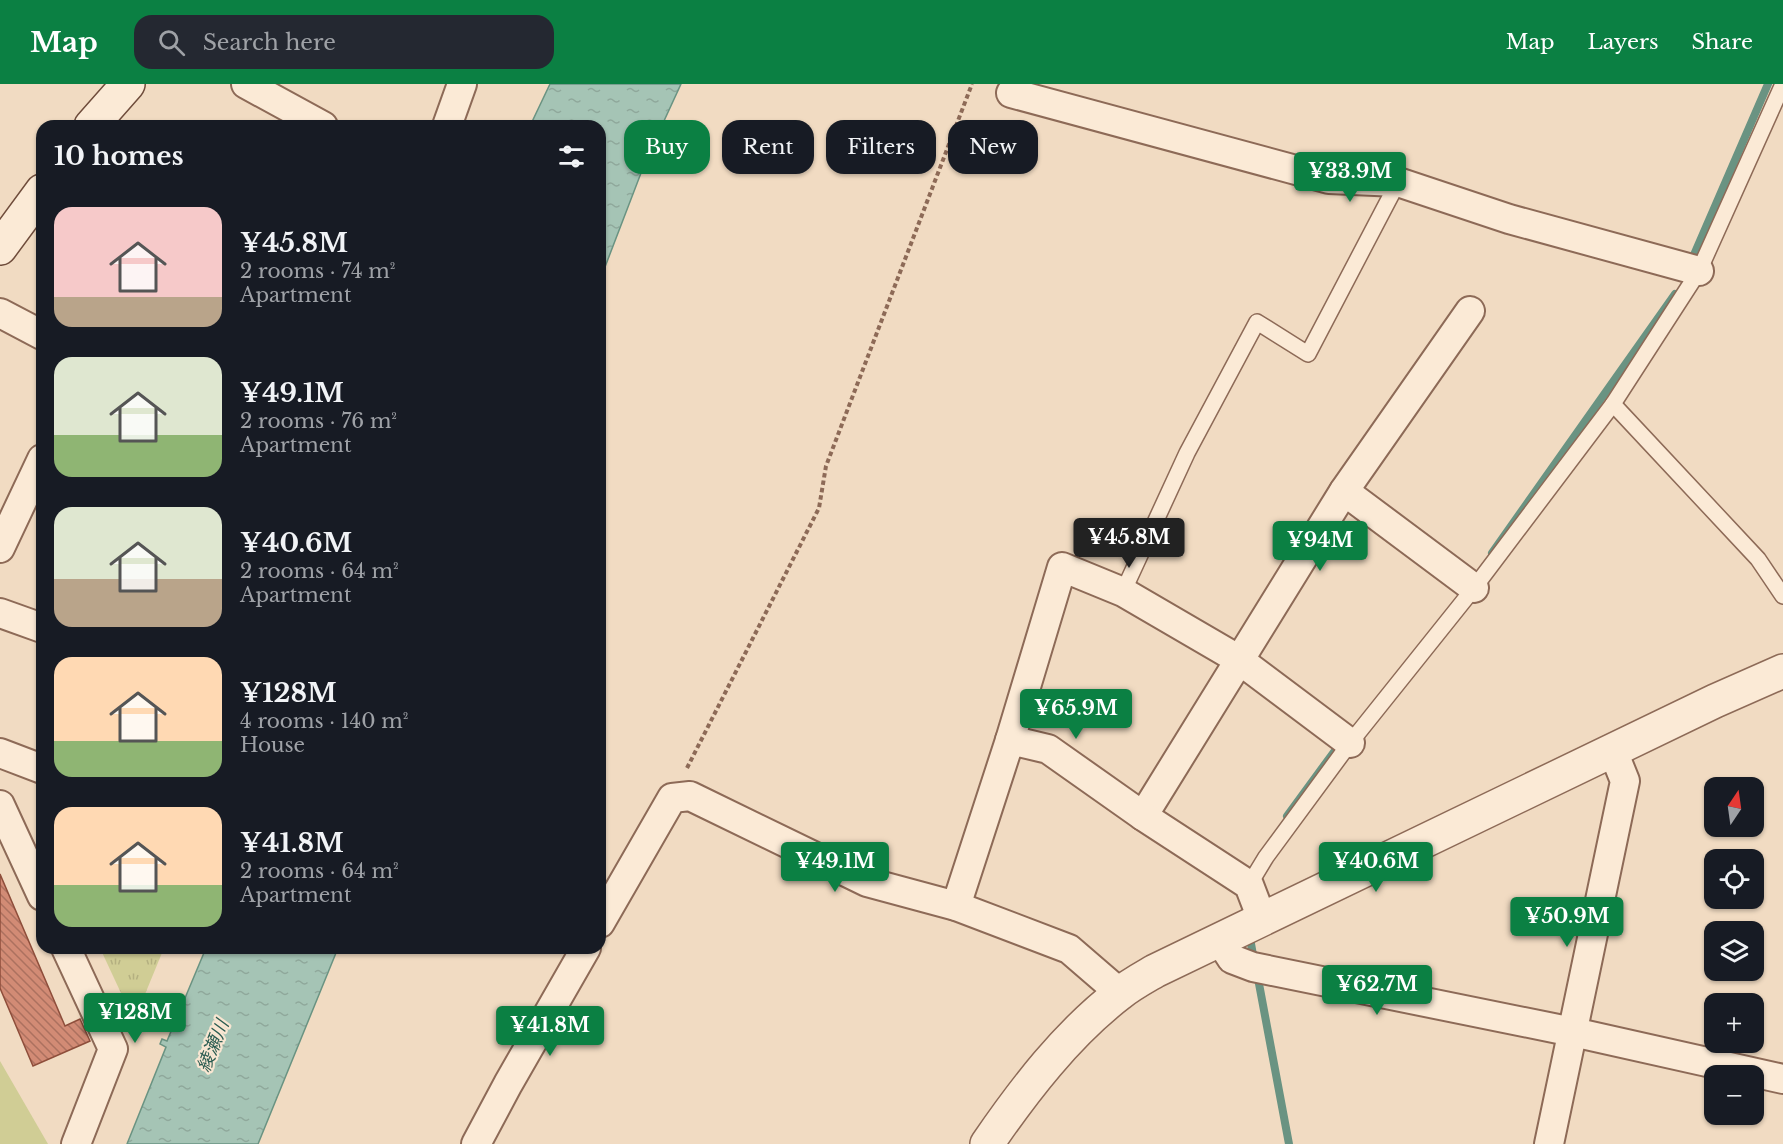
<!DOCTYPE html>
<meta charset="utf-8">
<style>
body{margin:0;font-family:"Libre Baskerville","Noto Sans JP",serif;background:#242831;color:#f1f3f6;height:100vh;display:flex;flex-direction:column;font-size:22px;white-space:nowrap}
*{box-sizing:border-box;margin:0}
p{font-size:20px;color:#9ea1a6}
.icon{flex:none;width:33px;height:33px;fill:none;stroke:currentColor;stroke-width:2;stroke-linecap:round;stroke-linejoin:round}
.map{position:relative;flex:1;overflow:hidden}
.panel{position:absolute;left:36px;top:36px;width:570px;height:834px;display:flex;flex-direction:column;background:#171b24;border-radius:18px;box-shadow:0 2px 4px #0004}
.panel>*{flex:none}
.banner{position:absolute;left:624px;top:36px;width:570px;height:54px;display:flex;gap:12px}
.needle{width:39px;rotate:13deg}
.fabs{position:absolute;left:1704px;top:693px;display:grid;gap:12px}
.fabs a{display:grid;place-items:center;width:60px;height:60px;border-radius:12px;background:#171b24;box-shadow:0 2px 4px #0004;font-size:30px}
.price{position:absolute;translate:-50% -51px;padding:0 14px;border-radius:6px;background:#0b8043;color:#fff;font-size:20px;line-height:39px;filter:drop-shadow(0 2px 3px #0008)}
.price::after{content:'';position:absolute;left:50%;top:36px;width:18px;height:14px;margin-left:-9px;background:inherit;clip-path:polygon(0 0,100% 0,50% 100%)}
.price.active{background:#222;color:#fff}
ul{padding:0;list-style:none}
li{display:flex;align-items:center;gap:18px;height:150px;padding:0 18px}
li span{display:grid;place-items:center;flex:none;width:168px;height:120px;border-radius:18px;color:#555}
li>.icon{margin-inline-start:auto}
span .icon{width:72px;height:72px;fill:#fffc;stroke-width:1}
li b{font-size:26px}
h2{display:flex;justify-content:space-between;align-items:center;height:72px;padding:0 18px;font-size:26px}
.pill{padding:0 21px;border-radius:18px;background:#171b24;box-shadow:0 2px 4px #0004;font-size:21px;line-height:54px}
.pill.active{background:#0b8043;color:#fff}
header{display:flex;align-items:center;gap:36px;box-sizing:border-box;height:84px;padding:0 30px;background:#0b8043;color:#fff}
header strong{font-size:28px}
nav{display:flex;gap:33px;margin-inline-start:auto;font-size:21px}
.search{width:420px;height:54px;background:#242831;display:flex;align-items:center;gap:15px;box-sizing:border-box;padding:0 21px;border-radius:18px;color:#9ea1a6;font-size:22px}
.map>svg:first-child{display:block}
</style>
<header>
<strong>Map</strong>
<div class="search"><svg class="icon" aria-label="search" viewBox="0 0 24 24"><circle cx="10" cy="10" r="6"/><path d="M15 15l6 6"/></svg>Search here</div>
<nav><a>Map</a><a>Layers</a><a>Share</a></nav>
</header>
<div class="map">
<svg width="1783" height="1060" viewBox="0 0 1783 1060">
<defs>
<pattern id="grass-tufts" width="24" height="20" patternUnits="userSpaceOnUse" patternTransform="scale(1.5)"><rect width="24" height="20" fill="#d0cd95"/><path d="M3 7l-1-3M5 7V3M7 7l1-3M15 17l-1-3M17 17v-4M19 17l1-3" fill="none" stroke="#b4b080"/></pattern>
<pattern id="water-ripples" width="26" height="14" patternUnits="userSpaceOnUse" patternTransform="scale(1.5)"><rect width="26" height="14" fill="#a5c4b5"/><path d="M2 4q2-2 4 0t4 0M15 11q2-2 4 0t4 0" fill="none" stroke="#8fa89b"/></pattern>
<pattern id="building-back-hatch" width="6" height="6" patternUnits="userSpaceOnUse" patternTransform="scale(1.5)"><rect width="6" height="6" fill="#d28b75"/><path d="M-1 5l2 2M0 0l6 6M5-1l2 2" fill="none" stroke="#ac715f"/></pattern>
</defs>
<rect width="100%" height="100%" fill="#f1dbc2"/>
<path fill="url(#grass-tufts)" d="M100,864H164L134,937Z"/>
<path fill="#d0cd95" d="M0,977L48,1060H0Z"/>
<g fill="url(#water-ripples)" stroke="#6a9382" stroke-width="1.5">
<path d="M550,0H681L646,76L600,196V42H530Z"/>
<path d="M206,864H338L258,1060H127L166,963L160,960L162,955L167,957Z"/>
</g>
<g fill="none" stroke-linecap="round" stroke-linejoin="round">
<g stroke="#6a9382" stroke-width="8">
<path d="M1690,180L1768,0"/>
<path d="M1492,469L1675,210"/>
<path d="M1287,732L1342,657"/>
<path d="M1249,848L1254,877"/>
<path d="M1257,889L1289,1060"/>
</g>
</g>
<path fill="url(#building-back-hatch)" stroke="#8e4e3b" stroke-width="1.5" d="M0,790L65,942L80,935L90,957L33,982L0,904Z"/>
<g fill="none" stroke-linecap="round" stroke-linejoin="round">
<g stroke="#8d6a57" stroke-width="18">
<g id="service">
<path d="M1613,320L1758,475L1783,512"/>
<path d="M1123,508L1187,369L1257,238L1308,270L1398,98"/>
<path d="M1249,801L1266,773L1350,659L1474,504L1613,320L1699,187L1783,0"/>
</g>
</g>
<g stroke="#8d6a57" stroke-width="32">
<g id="minor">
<path d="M246,0L323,42"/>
<path d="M1011,9L1329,95L1398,98L1509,135L1699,187"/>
<path d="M447,42L462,0"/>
<path d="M0,229L42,251"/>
<path d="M1344,407L1474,504"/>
<path d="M0,464L42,375"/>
<path d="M0,529L42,544"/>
<path d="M1010,656L1062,483L1123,508L1238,575L1350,659"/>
<path d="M0,669L42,685"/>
<path d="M0,721L42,812"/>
<path d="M1143,732L1344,407L1470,227"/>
<path d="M956,822L1010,656L1048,665L1143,732L1249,801L1262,835"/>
<path d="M600,839L672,714L690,712L867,798L956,822L1069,865L1120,909"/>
<path d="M1219,855L1232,875L1253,883L1573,948L1783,995"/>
<path d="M66,864L113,965L76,1060"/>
<path d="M476,1060L508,1000L586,864"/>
<path d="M1549,1060L1625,697L1613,667"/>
</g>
</g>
<g stroke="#8d6a57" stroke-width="36">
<path id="tertiary" d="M987,1060C1024,1006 1067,950 1119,910C1130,901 1143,894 1155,887L1715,617L1783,587"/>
</g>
<g stroke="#6f4c3b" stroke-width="36">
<g id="secondary">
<path d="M91,42L128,0"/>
<path d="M0,164L42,107"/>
</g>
</g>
<path stroke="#8d6a57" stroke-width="4" stroke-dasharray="4.5 3" stroke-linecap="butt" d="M687,684L819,424L826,382L972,0"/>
<use href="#service" stroke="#fbead6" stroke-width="15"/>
<use href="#minor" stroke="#fbead6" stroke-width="28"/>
<use href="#tertiary" stroke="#fbead6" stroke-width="33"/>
<use href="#secondary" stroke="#fbead6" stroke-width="33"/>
</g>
<g text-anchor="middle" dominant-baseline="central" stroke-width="4.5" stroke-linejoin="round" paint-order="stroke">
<g font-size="18" font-style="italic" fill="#2b5c51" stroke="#f8e6d2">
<text transform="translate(213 962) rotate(-68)">綾瀬川</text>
</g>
</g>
</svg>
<div class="fabs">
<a><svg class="needle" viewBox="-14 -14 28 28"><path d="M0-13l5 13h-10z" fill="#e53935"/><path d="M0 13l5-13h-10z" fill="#9ea1a6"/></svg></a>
<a><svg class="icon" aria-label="locate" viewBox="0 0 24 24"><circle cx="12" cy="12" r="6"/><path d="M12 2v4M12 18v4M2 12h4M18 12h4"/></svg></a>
<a><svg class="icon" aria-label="layers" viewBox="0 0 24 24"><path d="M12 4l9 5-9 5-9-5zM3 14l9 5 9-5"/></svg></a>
<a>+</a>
<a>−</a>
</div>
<b class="price" style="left:1350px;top:119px">¥33.9M</b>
<b class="price active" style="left:1129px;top:485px">¥45.8M</b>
<b class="price" style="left:1320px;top:488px">¥94M</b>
<b class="price" style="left:1076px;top:656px">¥65.9M</b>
<b class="price" style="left:835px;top:809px">¥49.1M</b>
<b class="price" style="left:1376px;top:809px">¥40.6M</b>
<b class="price" style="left:1567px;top:864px">¥50.9M</b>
<b class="price" style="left:1377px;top:932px">¥62.7M</b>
<b class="price" style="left:135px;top:960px">¥128M</b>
<b class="price" style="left:550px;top:973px">¥41.8M</b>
<div class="banner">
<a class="pill active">Buy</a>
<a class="pill">Rent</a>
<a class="pill">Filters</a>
<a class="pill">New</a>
</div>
<section class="panel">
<h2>10 homes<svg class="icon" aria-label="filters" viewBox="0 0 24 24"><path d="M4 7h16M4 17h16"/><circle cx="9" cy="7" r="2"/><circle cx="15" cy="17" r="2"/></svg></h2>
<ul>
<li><span style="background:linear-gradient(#f6c9c9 75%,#b9a48a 0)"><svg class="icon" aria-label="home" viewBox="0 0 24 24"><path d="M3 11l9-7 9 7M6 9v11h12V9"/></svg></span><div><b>¥45.8M</b><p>2 rooms · 74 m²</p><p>Apartment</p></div></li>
<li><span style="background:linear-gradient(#dfe7d0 65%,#8fb573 0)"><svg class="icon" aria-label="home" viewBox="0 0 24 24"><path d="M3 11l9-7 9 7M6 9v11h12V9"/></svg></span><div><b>¥49.1M</b><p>2 rooms · 76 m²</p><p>Apartment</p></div></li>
<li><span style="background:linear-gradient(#dfe7d0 60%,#b9a48a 0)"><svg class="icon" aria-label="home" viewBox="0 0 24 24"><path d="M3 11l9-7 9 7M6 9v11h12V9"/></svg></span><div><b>¥40.6M</b><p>2 rooms · 64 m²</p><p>Apartment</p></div></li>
<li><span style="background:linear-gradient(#ffd9b3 70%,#8fb573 0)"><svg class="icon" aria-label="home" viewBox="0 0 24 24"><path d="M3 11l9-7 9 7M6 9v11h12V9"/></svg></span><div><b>¥128M</b><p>4 rooms · 140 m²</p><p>House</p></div></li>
<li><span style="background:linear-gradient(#ffd9b3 65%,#8fb573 0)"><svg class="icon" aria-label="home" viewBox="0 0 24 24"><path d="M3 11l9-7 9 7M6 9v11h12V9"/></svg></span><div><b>¥41.8M</b><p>2 rooms · 64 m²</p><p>Apartment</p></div></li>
</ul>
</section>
</div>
